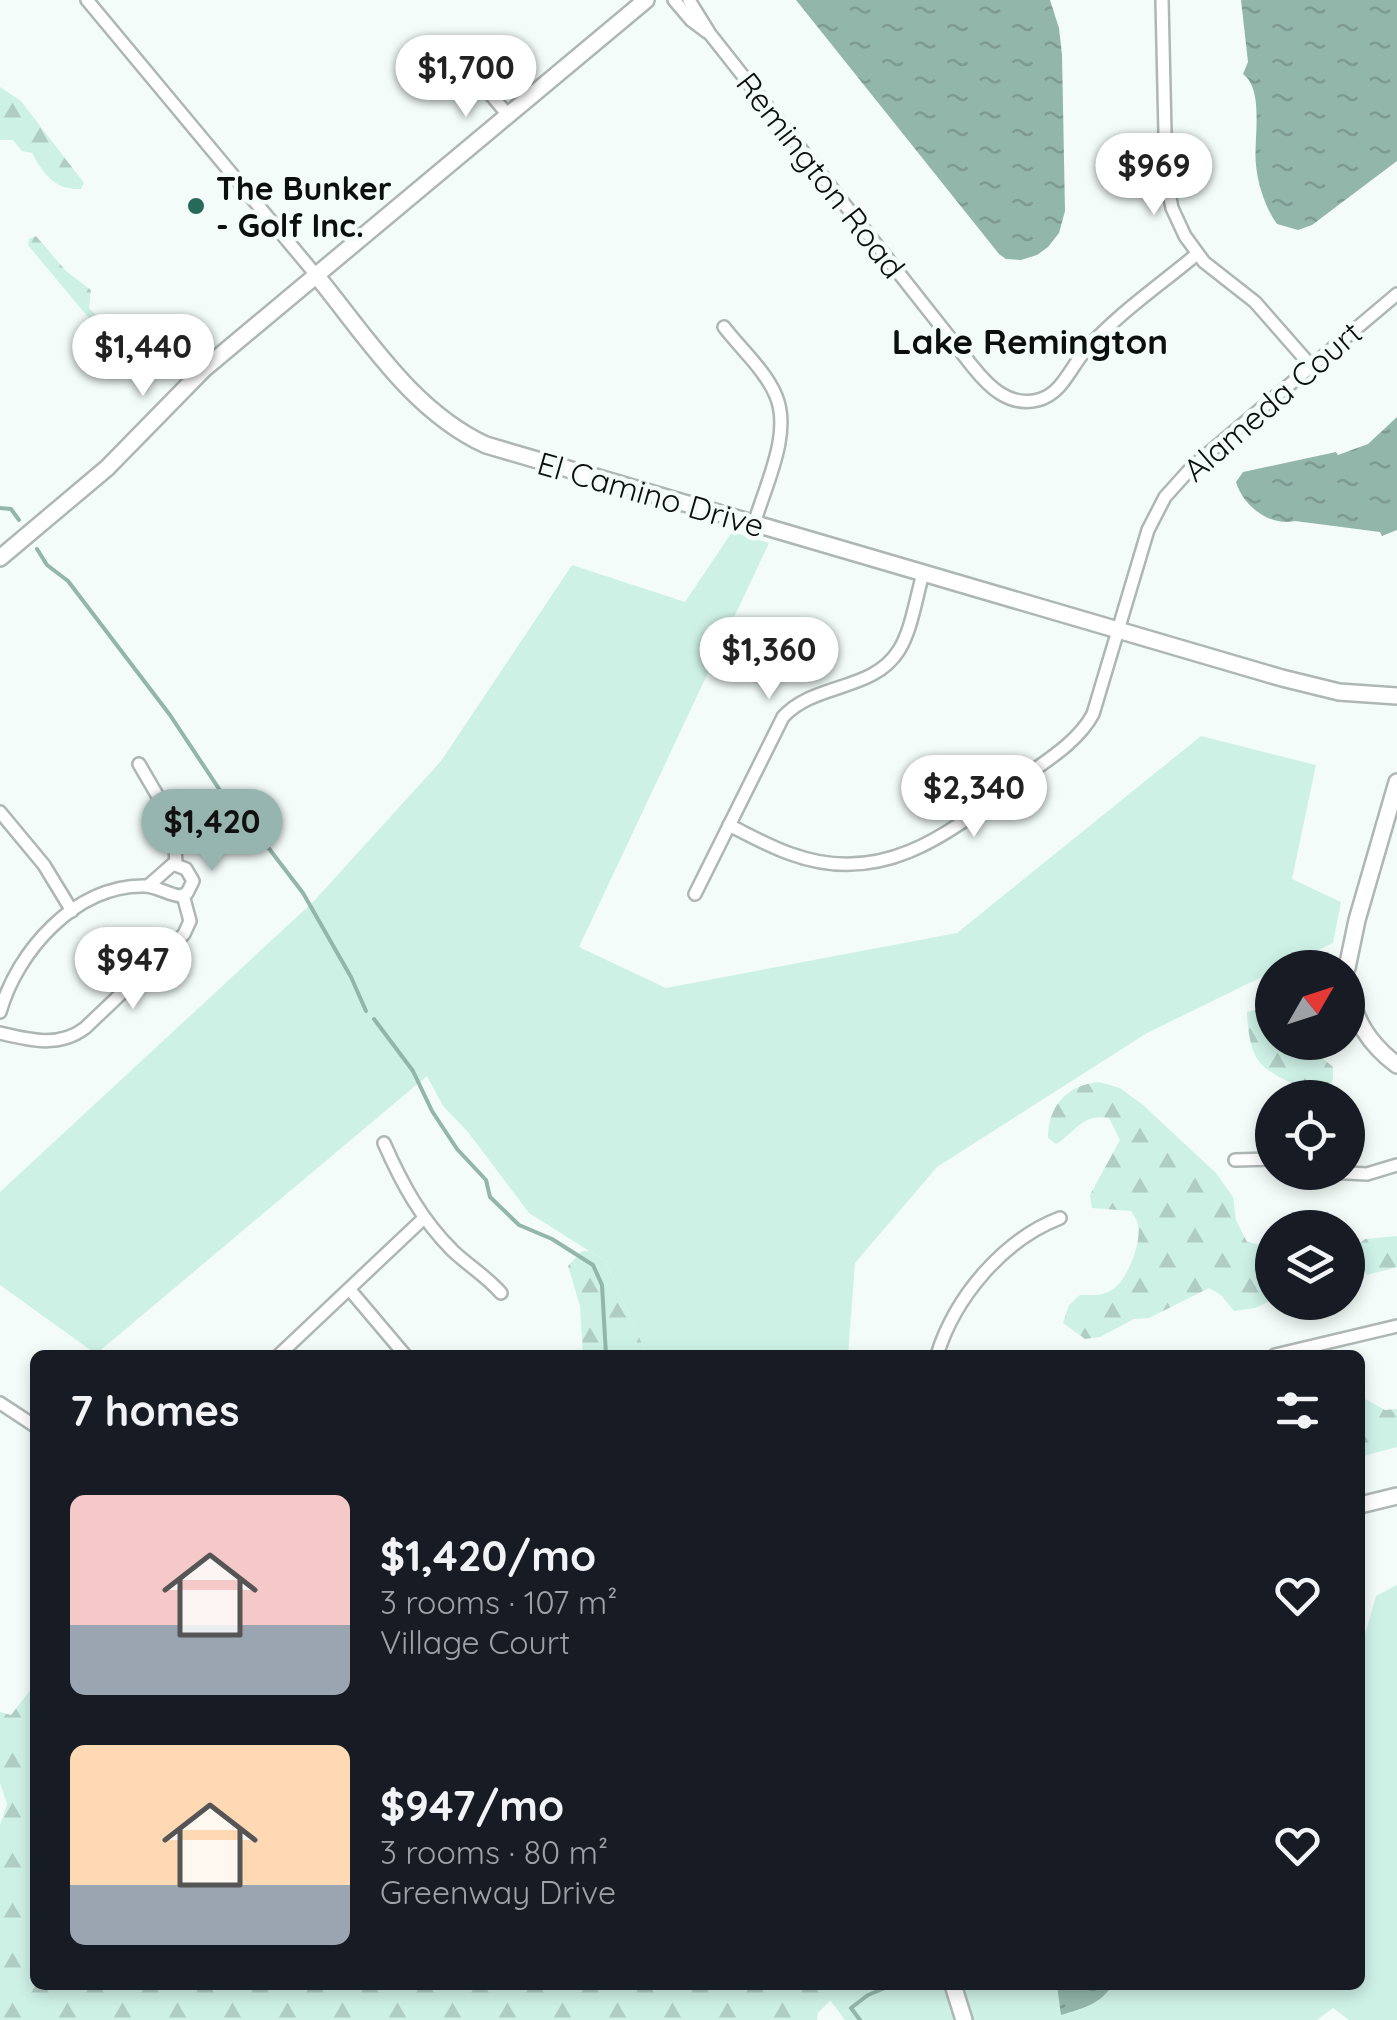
<!DOCTYPE html>
<meta charset="utf-8">
<style>
body{margin:0;font-family:Quicksand,sans-serif;background:#20242c;color:#f1f3f6;height:100vh;display:flex;flex-direction:column;font-size:38px;white-space:nowrap}
*{box-sizing:border-box;margin:0}
p{font-size:32px;color:#9ea1a6}
.icon{flex:none;width:55px;height:55px;fill:none;stroke:currentColor;stroke-width:2;stroke-linecap:round;stroke-linejoin:round}
.map{position:relative;flex:1;overflow:hidden}
.side{position:absolute;left:30px;top:1350px;width:1335px;height:640px;display:flex;flex-direction:column;background:#171b24;border-radius:15px;box-shadow:0 5px 15px #0003}
.side>*{flex:none}
.needle{width:65px;rotate:51deg}
.buttons{position:absolute;left:1255px;top:950px;display:grid;gap:20px}
.buttons a{display:grid;place-items:center;width:110px;height:110px;border-radius:50%;background:#171b24;box-shadow:0 5px 15px #0003;font-size:50px}
.price{position:absolute;translate:-50% -85px;padding:0 22px;border-radius:35px;background:#fff;color:#222;font-size:32px;line-height:65px;filter:drop-shadow(0 2px 5px #0008)}
.price::after{content:'';position:absolute;left:50%;top:60px;width:30px;height:22px;margin-left:-15px;background:inherit;clip-path:polygon(0 0,100% 0,50% 100%)}
.price.current{background:#97b5af;color:#111}
ul{padding:0;list-style:none}
li{display:flex;align-items:center;gap:30px;height:250px;padding:0 40px}
li span{display:grid;place-items:center;flex:none;width:280px;height:200px;border-radius:15px;color:#555}
li>.icon{margin-inline-start:auto}
span .icon{width:120px;height:120px;fill:#fffc;stroke-width:1}
li b{font-size:42px}
h2{display:flex;justify-content:space-between;align-items:center;height:120px;padding:0 40px;font-size:42px}
.map>svg:first-child{display:block}
</style>
<div class="map">
<svg width="1397" height="2020" viewBox="0 0 1397 2020">
<defs>
<pattern id="forest-firs" width="22" height="20" patternUnits="userSpaceOnUse" patternTransform="scale(2.5)"><rect width="22" height="20" fill="#cef1e6"/><path d="M5 1l3.5 6h-7zM16 11l3.5 6h-7z" fill="#b0cdc4"/></pattern>
<pattern id="water-ripples" width="26" height="14" patternUnits="userSpaceOnUse" patternTransform="scale(2.5)"><rect width="26" height="14" fill="#93b6ab"/><path d="M2 4q2-2 4 0t4 0M15 11q2-2 4 0t4 0" fill="none" stroke="#7d9b92"/></pattern>
</defs>
<rect width="100%" height="100%" fill="#f3fcf9"/>
<g fill="#cef1e6">
<path d="M732,532L769,543L579,947L666,988L957,933L1201,736L1316,765L1292,879L1341,902L1333,943L1283,967L1272,968V972L1147,1033L937,1167L855,1263L848,1355H647L605,1261L529,1213L468,1132L443,1106L427,1076L96,1354L0,1285V1192L314,901L441,761L572,565L685,602Z"/>
<path d="M1397,1585V2020H1349L1333,2008L1317,2020H845L819,1985H1360V1652L1376,1596Z"/>
</g>
<g fill="url(#forest-firs)">
<path d="M0,87L21,101L84,183L81,189C55,190 44,175 32,153L22,151L13,140H0Z"/>
<path d="M36,236L66,271L91,290L89,308L104,323L108,335L106,339L28,245L29,239Z"/>
<path d="M1263,1008L1272,1014V1042L1305,1043L1333,1067V1079L1328,1092L1313,1097C1268,1066 1250,1076 1247,1012Z"/>
<path d="M1099,1082L1120,1088L1143,1105L1216,1173L1233,1197L1236,1220L1247,1242L1272,1247V1300L1255,1308L1234,1311L1221,1295L1209,1288L1149,1318L1134,1319L1100,1337L1085,1339L1063,1323L1069,1305L1080,1295C1092,1295 1102,1296 1112,1290C1127,1281 1142,1242 1138,1225C1137,1220 1134,1216 1131,1211L1092,1208L1090,1195L1120,1140L1109,1118C1082,1113 1077,1131 1056,1144L1048,1138C1048,1106 1067,1085 1099,1082Z"/>
<path d="M1397,1236V1267L1367,1275L1359,1261L1357,1246L1365,1239Z"/>
<path d="M582,1251H589L605,1261L647,1355H583L580,1306L568,1266Z"/>
<path d="M1360,1396L1385,1410L1397,1409V1447L1360,1457Z"/>
<path d="M35,1684V1985H824L835,1996L818,2013L817,2020H0V1825L7,1804L0,1783V1712L11,1715Z"/>
</g>
<g fill="url(#water-ripples)">
<path d="M796,0H1050L1059,28L1062,55L1065,211L1059,233L1048,247L1037,255L1021,260L1006,259L999,254Z"/>
<path d="M1241,0H1397V161L1312,225L1298,230L1277,224C1265,207 1258,185 1256,165C1253,141 1265,90 1243,74L1248,62Z"/>
<path d="M1397,417V530L1382,536L1380,532L1295,521C1270,527 1243,506 1236,482L1243,472L1336,452L1338,455L1368,444Z"/>
<path d="M1057,1985H1112C1102,2004 1080,2009 1061,2015Z"/>
</g>
<g fill="none" stroke-linecap="round" stroke-linejoin="round">
<g stroke="#93b6ab" stroke-width="4">
<path d="M0,508L11,509L19,520"/>
<path d="M37,549L47,565L68,581L170,715L233,810L264,842L303,893L351,977L366,1011"/>
<path d="M374,1019L413,1071L432,1111L457,1149L486,1180L490,1197L519,1225L552,1239L593,1265L602,1285L606,1355"/>
<path d="M1027,1985H1040"/>
<path d="M860,2020L851,2008L868,1995L892,1985"/>
</g>
<g stroke="#aeb7b4" stroke-width="16">
<g id="street">
<path d="M87,0L316,275"/>
<path d="M674,0L691,20L707,32"/>
<path d="M689,0L710,34L973,367C989,387 1009,407 1038,400C1062,394 1070,368 1085,351C1117,314 1160,285 1197,254"/>
<path d="M1162,0L1166,178L1172,208L1185,236L1204,262L1255,302L1312,367"/>
<path d="M448,44L508,115"/>
<path d="M724,327C740,348 766,371 776,396C792,434 765,486 754,524"/>
<path d="M139,764L174,824L176,865"/>
<path d="M0,812L44,865L72,911"/>
<path d="M729,825C749,835 770,847 791,854C881,887 946,836 1014,784C1041,764 1077,744 1093,714L1148,530L1165,497L1192,467L1397,294"/>
<path d="M695,894L783,717C815,682 873,692 899,650C912,629 916,597 923,574"/>
<path d="M0,1012C17,952 75,885 144,886C157,886 168,895 181,896L187,893L193,881L186,869L173,864L148,886"/>
<path d="M0,1033C29,1040 59,1048 85,1028L184,934L190,921L183,895"/>
<path d="M384,1143C402,1184 421,1219 453,1251C469,1266 486,1276 501,1293"/>
<path d="M1235,1160L1272,1159"/>
<path d="M1327,1172L1367,1174L1397,1165"/>
<path d="M350,1290L405,1355"/>
<path d="M279,1355L424,1218"/>
<path d="M937,1355C955,1297 1003,1240 1060,1218"/>
<path d="M1275,1355L1397,1326"/>
<path d="M0,1403L35,1426"/>
</g>
</g>
<g stroke="#aeb7b4" stroke-width="20">
<g id="secondary">
<path d="M316,275C366,336 412,411 486,445L1282,678L1339,692L1397,696"/>
<path d="M0,558L107,468L204,369L646,0"/>
<path d="M1347,968L1357,920L1397,782"/>
<path d="M1348,985C1354,1020 1369,1044 1397,1065"/>
<path d="M1360,1505L1397,1496"/>
<path d="M953,1985L964,2020"/>
</g>
</g>
<use href="#street" stroke="#fff" stroke-width="11"/>
<use href="#secondary" stroke="#fff" stroke-width="15"/>
</g>
<circle fill="#286a59" stroke="#f3fcf9" stroke-width="4" cx="196" cy="206" r="10"/>
<g text-anchor="middle" dominant-baseline="central" stroke-width="9" stroke-linejoin="round" paint-order="stroke">
<g font-size="32" fill="#0b0f0e" stroke="#f3fcf9">
<text transform="translate(821 175) rotate(52)">Remington Road</text>
<text transform="translate(1272 401) rotate(-41)">Alameda Court</text>
<text transform="translate(651 494) rotate(16)">El Camino Drive</text>
</g>
<g font-size="32" font-weight="bold" fill="#0b0f0e" stroke="#f3fcf9" text-anchor="start">
<text x="216" y="188">The Bunker<tspan x="216" dy="37">- Golf Inc.</tspan></text>
</g>
<g font-size="35" font-weight="bold" fill="#0b0f0e" stroke="#f3fcf9">
<text x="1030" y="341">Lake Remington</text>
</g>
</g>
</svg>
<div class="buttons">
<a><svg class="needle" viewBox="-14 -14 28 28"><path d="M0-13l5 13h-10z" fill="#e53935"/><path d="M0 13l5-13h-10z" fill="#9ea1a6"/></svg></a>
<a><svg class="icon" aria-label="locate" viewBox="0 0 24 24"><circle cx="12" cy="12" r="6"/><path d="M12 2v4M12 18v4M2 12h4M18 12h4"/></svg></a>
<a><svg class="icon" aria-label="layers" viewBox="0 0 24 24"><path d="M12 4l9 5-9 5-9-5zM3 14l9 5 9-5"/></svg></a>
</div>
<b class="price" style="left:466px;top:120px">$1,700</b>
<b class="price" style="left:1154px;top:218px">$969</b>
<b class="price" style="left:143px;top:399px">$1,440</b>
<b class="price" style="left:769px;top:702px">$1,360</b>
<b class="price" style="left:974px;top:840px">$2,340</b>
<b class="price current" style="left:212px;top:874px">$1,420</b>
<b class="price" style="left:133px;top:1012px">$947</b>
<section class="side">
<h2>7 homes<svg class="icon" aria-label="filters" viewBox="0 0 24 24"><path d="M4 7h16M4 17h16"/><circle cx="9" cy="7" r="2"/><circle cx="15" cy="17" r="2"/></svg></h2>
<ul>
<li><span style="background:linear-gradient(#f6c9c9 65%,#9aa5b1 0)"><svg class="icon" aria-label="home" viewBox="0 0 24 24"><path d="M3 11l9-7 9 7M6 9v11h12V9"/></svg></span><div><b>$1,420/mo</b><p>3 rooms · 107 m²</p><p>Village Court</p></div><svg class="icon" aria-label="heart" viewBox="0 0 24 24"><path d="M12 20l-8-8c-3-5 5-10 8-4 3-6 11-1 8 4z"/></svg></li>
<li><span style="background:linear-gradient(#ffd9b3 70%,#9aa5b1 0)"><svg class="icon" aria-label="home" viewBox="0 0 24 24"><path d="M3 11l9-7 9 7M6 9v11h12V9"/></svg></span><div><b>$947/mo</b><p>3 rooms · 80 m²</p><p>Greenway Drive</p></div><svg class="icon" aria-label="heart" viewBox="0 0 24 24"><path d="M12 20l-8-8c-3-5 5-10 8-4 3-6 11-1 8 4z"/></svg></li>
</ul>
</section>
</div>
